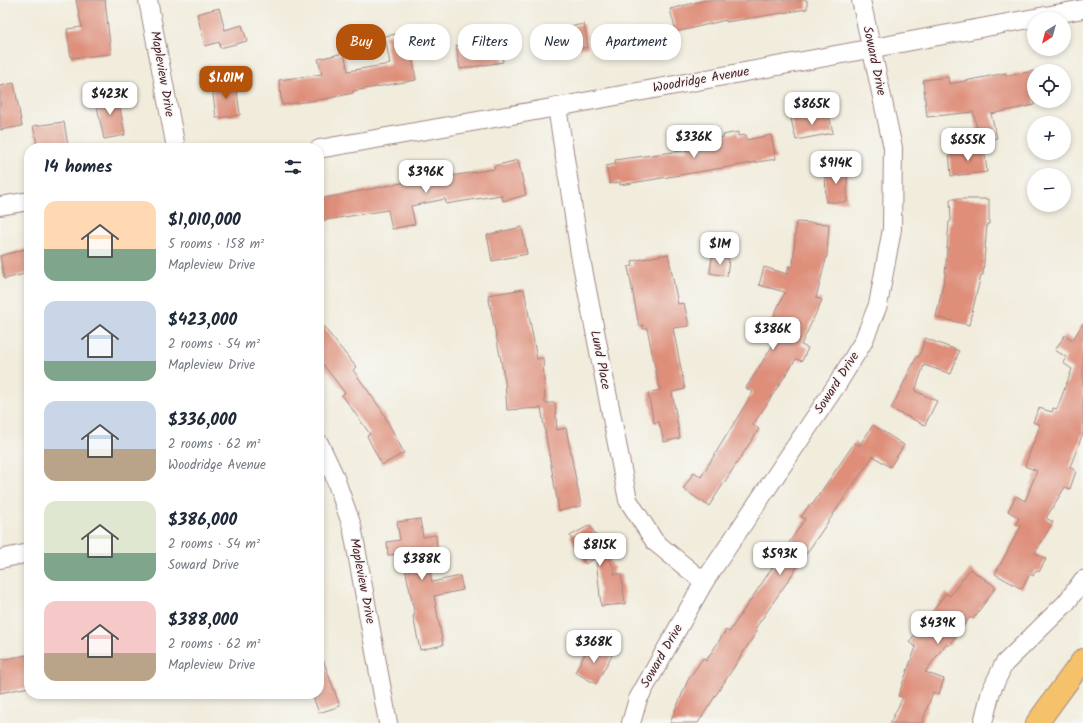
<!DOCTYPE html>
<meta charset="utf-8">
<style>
body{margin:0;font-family:Kalam,sans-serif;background:#f6f6f7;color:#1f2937;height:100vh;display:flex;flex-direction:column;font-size:15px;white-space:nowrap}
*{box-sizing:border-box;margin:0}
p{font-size:13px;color:#747a83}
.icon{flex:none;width:22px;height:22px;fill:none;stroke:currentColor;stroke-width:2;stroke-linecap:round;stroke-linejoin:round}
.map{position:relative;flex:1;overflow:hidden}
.panel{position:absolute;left:24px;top:143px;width:300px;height:556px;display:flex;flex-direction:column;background:#fff;border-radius:16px;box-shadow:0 2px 6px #0003}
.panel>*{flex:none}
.banner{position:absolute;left:336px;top:24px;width:380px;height:36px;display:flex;gap:8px}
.needle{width:26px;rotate:216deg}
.fabs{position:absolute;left:1027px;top:12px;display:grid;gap:8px}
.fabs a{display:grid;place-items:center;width:44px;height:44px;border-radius:50%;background:#fff;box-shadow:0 2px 6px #0003;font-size:20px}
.price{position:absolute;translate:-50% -34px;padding:0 9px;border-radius:8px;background:#fff;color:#222;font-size:13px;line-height:26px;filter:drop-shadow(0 1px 2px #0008)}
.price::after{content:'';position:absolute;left:50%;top:24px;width:12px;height:9px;margin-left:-6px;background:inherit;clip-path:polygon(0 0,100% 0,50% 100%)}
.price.on{background:#b45309;color:#fff}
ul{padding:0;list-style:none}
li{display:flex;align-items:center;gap:12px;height:100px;padding:0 20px}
li span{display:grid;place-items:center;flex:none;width:112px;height:80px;border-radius:12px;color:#555}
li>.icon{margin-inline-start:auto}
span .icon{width:48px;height:48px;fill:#fffc;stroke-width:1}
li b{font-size:17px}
h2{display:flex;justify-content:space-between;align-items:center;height:48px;padding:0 20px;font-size:17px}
.pill{padding:0 14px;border-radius:16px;background:#fff;box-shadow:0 2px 6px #0003;font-size:14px;line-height:36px}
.pill.on{background:#b45309;color:#fff}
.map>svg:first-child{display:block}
</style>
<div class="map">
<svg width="1083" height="723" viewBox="0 0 1083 723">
<rect width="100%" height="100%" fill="#f6f6f2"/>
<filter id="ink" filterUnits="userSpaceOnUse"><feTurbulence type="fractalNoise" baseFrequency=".025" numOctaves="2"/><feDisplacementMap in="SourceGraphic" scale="8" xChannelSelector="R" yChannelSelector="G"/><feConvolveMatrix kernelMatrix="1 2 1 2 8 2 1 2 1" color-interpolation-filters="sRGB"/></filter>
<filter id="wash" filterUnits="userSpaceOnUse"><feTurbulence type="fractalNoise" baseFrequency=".012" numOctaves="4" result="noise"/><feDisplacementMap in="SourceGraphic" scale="16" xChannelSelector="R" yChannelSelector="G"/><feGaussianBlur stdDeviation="0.9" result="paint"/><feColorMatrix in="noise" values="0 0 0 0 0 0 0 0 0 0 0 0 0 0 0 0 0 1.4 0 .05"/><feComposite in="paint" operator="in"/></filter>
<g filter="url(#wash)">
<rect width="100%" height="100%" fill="#f1ecdb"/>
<g id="blocks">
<g fill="#de8e79">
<path d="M76,0H105L111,54L71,58L67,29L82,27Z"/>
<path d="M706,0H807V9L726,22V20L676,32L670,9Z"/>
<path d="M219,8L225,30L242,25L247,41L220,48L219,42L205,46L197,14Z"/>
<path d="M584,24L588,47L555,53L551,30Z"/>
<path d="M408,32L416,80L353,91V93L325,99L282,105L279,80L322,74L318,59L344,53L348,71L390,64L385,36Z"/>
<path d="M500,39L503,62L460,69L456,46Z"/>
<path d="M1034,71V105L991,114L997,138L980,142L973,112L927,117L923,80L948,77L949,84L1006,73V76Z"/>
<path d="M14,83L22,126L0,130V86Z"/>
<path d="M236,83L240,115L216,118L212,86Z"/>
<path d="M117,92L125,135L104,139L95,97Z"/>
<path d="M828,111L833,133L796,140L791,119Z"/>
<path d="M64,122L68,146L38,148L33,126Z"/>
<path d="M738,132V136L746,135V140L771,135L776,159L620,185V182L610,184L606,166L616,164L615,160L688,150L687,143L724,137L723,135Z"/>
<path d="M984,147L987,172L951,176L949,151Z"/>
<path d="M518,160L526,195L503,201L501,195L446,204L445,199L411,206L415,224L392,229L388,210L319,221V199L412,181L413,182L495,169L494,166Z"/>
<path d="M825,169H847V202H826Z"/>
<path d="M950,199H989V224H987L983,275H981L969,325L936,317L945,276L949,222L951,221Z"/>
<path d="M796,222L829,224L827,255L816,298L822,300L801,345L808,348L802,361L796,359L753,425L759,429L709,506L683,489L694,472L701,477L753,392L746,388L778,337L766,332L785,292L759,285L764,267L787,274L789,266L793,267Z"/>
<path d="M522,227L527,254L492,261L487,235Z"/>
<path d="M29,248V273L4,279L0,256Z"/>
<path d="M668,254L678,304L684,303L689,326L673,328L685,389L672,392L680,438L664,442L659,422L654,423L648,393L660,390L647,328L643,329V325L639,326L628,267L633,266L632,261Z"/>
<path d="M712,257L729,259L727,276L710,273Z"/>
<path d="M524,289L537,359L543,358L545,403H555L557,430L566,428L581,506L559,511L541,408L507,410L505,381L488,295Z"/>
<path d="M319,321L356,367L353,370L381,409L404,453L382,465L367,436L370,434L342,395L345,393L319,359Z"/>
<path d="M1083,323V433L1070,467L1076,471L1070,489L1065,487L1046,518L1053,522L1035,553L1046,559L1039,572L1036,570L1033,576L1030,574L1022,589L995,574L1021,526L1016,524L1019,518L1008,511L1016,496L1025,501L1037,471L1025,466L1040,425L1033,422L1039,408L1052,412L1053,408L1057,409L1072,369L1063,363L1066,357L1055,350L1065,335L1073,340Z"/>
<path d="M925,338L959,351L951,374L924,365L915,391L937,401L925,425L891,409L917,356L919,357Z"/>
<path d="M873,425L904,445L890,467L873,456L755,629L757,631L698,723H670L688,680L703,658L706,661L726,630L729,632L805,519L801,517L810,504L812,505L855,442L859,446Z"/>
<path d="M420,519L423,537L436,535L437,549L425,551L432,582L460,576L463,590L434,596L443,645L420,650L413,616L415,615L402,554L388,555L387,542L400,540L397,522Z"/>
<path d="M590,525L614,568V574H621L625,604L601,606L596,558L585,564L570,536Z"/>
<path d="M970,569L996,587L973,619L970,617L949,646L946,644L925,672L944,679L939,694L933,692L922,723H890L903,697L898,696L916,647L909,642L946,593L950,596Z"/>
<path d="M591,643L612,655L596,684L575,672Z"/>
<path d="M319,654H321L340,706L319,713L312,694H319Z"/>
<path d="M27,655L29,687L0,693V660Z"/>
</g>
</g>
</g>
<g filter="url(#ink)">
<use href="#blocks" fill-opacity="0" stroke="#9e8683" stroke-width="1"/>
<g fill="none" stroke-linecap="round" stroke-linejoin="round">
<g stroke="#9e8683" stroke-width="20">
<g id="street">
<path d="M148,0L176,148"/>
<path d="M557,107L580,254L628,500L655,542L704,582"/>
<path d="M319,149L557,107L1083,9"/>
<path d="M0,206L29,201"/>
<path d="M319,443L334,475L352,526L388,723"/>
<path d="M0,559L29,553"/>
<path d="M631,723L638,699L704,582L838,383L863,342L878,305L892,229L893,148L861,0"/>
<path d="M983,723L991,691L1004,664L1066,603L1083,580"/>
</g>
</g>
<g stroke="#9e8683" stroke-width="24">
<path id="primary" d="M1037,723L1083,660"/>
</g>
<use href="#street" stroke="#fff" stroke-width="18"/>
<use href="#primary" stroke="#f5c16b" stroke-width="22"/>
</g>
</g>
<g text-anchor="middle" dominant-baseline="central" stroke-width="3" stroke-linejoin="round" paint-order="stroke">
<g font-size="13" fill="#4a1f2b" stroke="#f6f6f2">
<text transform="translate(874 61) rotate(78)">Soward Drive</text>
<text transform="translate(162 74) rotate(80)">Mapleview Drive</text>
<text transform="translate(701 80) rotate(-10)">Woodridge Avenue</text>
<text transform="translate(600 360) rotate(79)">Lund Place</text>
<text transform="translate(837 383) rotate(-57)">Soward Drive</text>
<text transform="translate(362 581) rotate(79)">Mapleview Drive</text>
<text transform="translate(662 656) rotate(-60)">Soward Drive</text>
</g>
</g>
</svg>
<div class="fabs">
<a><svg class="needle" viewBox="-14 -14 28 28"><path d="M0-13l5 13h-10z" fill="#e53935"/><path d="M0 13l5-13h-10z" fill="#747a83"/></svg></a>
<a><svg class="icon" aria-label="locate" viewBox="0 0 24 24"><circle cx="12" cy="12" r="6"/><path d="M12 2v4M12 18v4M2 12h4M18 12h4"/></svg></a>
<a>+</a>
<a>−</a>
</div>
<b class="price on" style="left:226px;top:100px">$1.01M</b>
<b class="price" style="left:110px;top:116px">$423K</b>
<b class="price" style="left:812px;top:126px">$865K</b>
<b class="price" style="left:694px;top:159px">$336K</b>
<b class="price" style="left:968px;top:162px">$655K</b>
<b class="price" style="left:836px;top:185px">$914K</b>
<b class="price" style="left:426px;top:194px">$396K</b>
<b class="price" style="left:720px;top:266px">$1M</b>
<b class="price" style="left:773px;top:351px">$386K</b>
<b class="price" style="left:600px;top:567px">$815K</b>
<b class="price" style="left:780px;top:576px">$593K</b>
<b class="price" style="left:422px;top:581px">$388K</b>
<b class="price" style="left:938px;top:645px">$439K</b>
<b class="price" style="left:594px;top:664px">$368K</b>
<div class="banner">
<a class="pill on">Buy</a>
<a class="pill">Rent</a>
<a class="pill">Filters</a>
<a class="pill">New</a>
<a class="pill">Apartment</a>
</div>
<section class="panel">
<h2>14 homes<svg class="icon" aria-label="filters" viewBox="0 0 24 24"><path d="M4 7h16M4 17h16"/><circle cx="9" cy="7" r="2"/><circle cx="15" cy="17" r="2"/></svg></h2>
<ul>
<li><span style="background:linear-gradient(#ffd9b3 60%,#7fa58c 0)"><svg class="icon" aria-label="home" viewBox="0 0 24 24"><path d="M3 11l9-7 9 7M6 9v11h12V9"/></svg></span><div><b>$1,010,000</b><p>5 rooms · 158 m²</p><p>Mapleview Drive</p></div></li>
<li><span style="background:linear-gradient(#c9d6e8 75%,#7fa58c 0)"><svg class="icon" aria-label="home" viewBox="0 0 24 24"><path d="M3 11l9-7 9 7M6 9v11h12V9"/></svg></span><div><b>$423,000</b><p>2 rooms · 54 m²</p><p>Mapleview Drive</p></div></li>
<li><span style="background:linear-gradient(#c9d6e8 60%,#b9a48a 0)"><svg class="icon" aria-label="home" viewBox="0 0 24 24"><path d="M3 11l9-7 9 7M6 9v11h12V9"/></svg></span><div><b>$336,000</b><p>2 rooms · 62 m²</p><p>Woodridge Avenue</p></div></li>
<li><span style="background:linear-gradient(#dfe7d0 65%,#7fa58c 0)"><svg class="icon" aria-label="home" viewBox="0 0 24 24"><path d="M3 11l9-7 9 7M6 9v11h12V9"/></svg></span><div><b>$386,000</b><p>2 rooms · 54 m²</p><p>Soward Drive</p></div></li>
<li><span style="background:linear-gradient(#f6c9c9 65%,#b9a48a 0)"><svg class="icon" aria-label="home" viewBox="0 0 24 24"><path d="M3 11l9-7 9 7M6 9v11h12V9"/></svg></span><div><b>$388,000</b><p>2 rooms · 62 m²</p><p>Mapleview Drive</p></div></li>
</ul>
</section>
</div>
